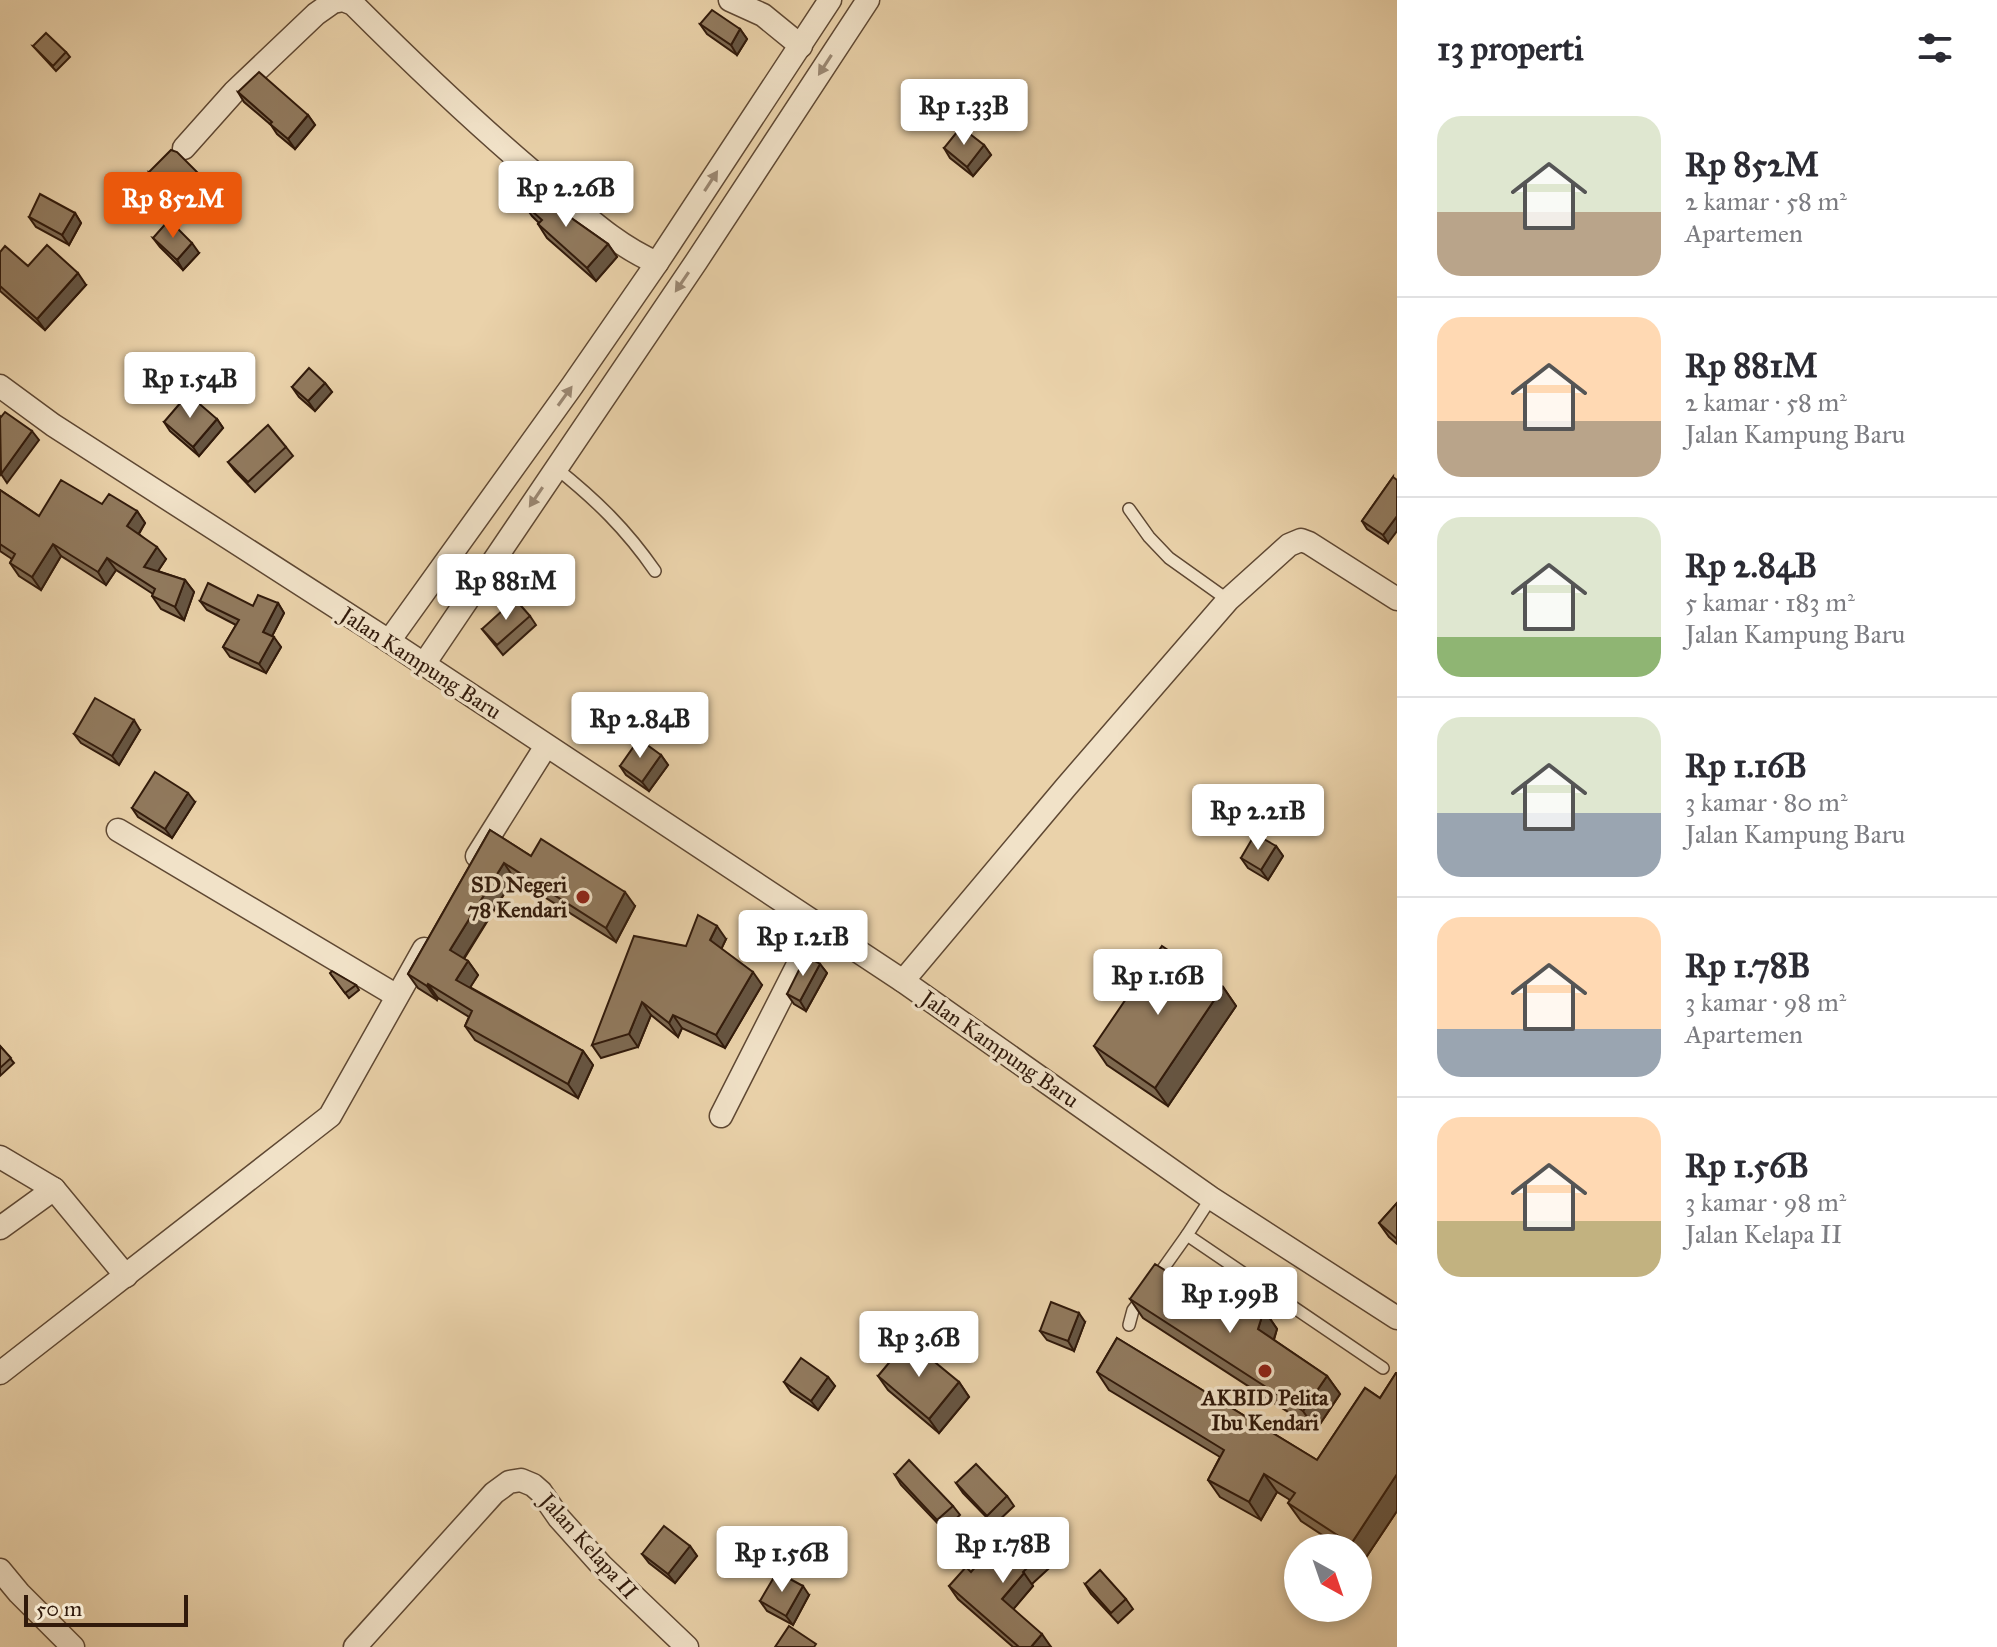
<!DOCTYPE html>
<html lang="id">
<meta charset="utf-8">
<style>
body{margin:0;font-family:"IM FELL Great Primer",serif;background:#f2f2f3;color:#2b2b33;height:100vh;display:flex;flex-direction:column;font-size:30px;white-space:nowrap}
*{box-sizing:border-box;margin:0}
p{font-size:26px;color:#7c7c81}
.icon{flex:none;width:44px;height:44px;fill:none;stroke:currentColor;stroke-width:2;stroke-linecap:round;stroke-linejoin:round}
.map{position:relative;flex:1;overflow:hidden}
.drawer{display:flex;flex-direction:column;background:#fff;width:600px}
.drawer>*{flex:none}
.needle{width:52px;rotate:140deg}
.buttons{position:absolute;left:1284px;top:1534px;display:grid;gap:16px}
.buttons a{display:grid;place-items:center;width:88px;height:88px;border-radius:50%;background:#fff;box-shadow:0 4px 12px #0003;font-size:40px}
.scale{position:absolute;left:24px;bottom:20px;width:164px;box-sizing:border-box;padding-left:8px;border:4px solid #311a0b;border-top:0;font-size:22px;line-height:28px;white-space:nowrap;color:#311a0b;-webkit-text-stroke:6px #f1e2c8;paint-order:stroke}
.price{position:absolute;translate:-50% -68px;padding:0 18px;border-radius:8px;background:#fff;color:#222;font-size:26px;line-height:52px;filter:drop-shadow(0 2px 4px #0008)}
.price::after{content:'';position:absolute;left:50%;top:48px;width:24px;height:18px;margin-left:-12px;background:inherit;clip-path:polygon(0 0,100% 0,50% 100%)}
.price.current{background:#ea580c;color:#fff}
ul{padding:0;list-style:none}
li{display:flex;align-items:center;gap:24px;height:200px;padding:0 40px}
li+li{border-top:2px solid #e1e1e2}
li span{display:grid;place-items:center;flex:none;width:224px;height:160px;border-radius:24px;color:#555}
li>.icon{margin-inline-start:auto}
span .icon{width:96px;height:96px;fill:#fffc;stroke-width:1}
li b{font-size:34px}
h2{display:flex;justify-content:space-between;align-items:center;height:96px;padding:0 40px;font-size:34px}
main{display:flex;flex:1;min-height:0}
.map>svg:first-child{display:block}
</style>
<main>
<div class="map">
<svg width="1397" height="1647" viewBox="0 0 1397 1647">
<rect width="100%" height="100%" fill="#ead2aa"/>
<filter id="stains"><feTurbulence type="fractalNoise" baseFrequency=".0025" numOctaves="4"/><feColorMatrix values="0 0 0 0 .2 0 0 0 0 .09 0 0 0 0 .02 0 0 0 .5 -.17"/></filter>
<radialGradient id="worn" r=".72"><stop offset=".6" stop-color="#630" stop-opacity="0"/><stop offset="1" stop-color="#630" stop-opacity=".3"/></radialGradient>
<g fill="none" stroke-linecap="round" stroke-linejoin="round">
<g stroke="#5f4833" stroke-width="14">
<g id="lane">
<path d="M556,468C596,500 626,529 655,571"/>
<path d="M1129,509L1149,537L1169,558L1228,600"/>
<path d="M1211,1198L1187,1235L1383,1368"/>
<path d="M1155,1280L1187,1235"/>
<path d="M1129,1325L1133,1310L1143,1297"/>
</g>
</g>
<g stroke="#5f4833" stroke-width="25">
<g id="street">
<path d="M730,0L763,15L801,46"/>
<path d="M184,148L234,92L316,14L333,2L343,0L353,4C418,69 485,133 557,192C589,219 618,246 657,263"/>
<path d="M0,386L53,425L389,641L903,981L1211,1198L1397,1318"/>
<path d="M389,641L572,386L657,263L830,0"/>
<path d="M424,664L696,262L868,0"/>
<path d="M118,830L397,996"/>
<path d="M477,856L546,746"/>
<path d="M903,981L1066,787L1228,600L1289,545L1301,540L1309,543L1397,599"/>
<path d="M721,1116L818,925"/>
<path d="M0,1157L54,1189L126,1276"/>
<path d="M0,1228L54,1189"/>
<path d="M0,1373L330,1116L424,949"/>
<path d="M0,1570L19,1593L73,1647"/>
<path d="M355,1647L494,1493L509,1482L521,1480L533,1485L541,1492L559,1518L602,1566L687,1647"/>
</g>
</g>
<use href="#lane" stroke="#f1e2c8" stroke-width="11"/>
<use href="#street" stroke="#f1e2c8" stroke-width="22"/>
</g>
<g fill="#7d6951" stroke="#311a0b" stroke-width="2">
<path d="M700,24L740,29L747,39L737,55L707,34Z"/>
<path d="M33,46L66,52L70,57L56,71Z"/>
<path d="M238,92L308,115L315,125L295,149L277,134L271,125L244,102Z"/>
<path d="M984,145L991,155L973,176L950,158L944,148Z"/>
<path d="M149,172L209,184L215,193L191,219L156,182Z"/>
<path d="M523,203L574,220L608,244L617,257L596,281L547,238L538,224L539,223L532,216Z"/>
<path d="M75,213L81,223L69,245L36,227L29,217Z"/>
<path d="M153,238L199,253L183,270L160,247Z"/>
<path d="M0,252L28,266L86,285L45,330L0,291Z"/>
<path d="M325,383L332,392L315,411L299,397L292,387Z"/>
<path d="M217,419L223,428L199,456L170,431L164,422Z"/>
<path d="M286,447L293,456L255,492L235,471L228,462Z"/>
<path d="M1393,477L1388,543L1367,529L1362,521Z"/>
<path d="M0,490L39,516L102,504L137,511L145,523L139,534L166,559L158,571L185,580L194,592L184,620L161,609L152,596L153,594L116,570L106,585L61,556L41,590L19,576L10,563L12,559L0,551Z"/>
<path d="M200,601L253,606L278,603L284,613L272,636L281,647L266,673L230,657L223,647L236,625L207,610Z"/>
<path d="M530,616L536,625L503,655L482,629Z"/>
<path d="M140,730L119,765L81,743L74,734Z"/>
<path d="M661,755L668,765L649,791L626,775L620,766Z"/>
<path d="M195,802L172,838L138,817L132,808Z"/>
<path d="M490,830L531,856L635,906L616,942L514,878L464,959L468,961L478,975L470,987L583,1051L593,1065L578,1098L475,1040L465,1026L469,1017L438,998L437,1000L418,988L408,974Z"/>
<path d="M1276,846L1283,856L1268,880L1248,868L1241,858Z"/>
<path d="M726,939L721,949L762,985L725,1048L682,1028L678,1037L651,1015L638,1047L601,1058L592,1045L686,946Z"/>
<path d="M820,964L827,973L806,1011L794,1004L787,994Z"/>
<path d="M330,973L356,985L359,990L349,998Z"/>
<path d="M1223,987L1236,1006L1168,1106L1107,1065L1094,1046Z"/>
<path d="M0,1046L14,1063L0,1076Z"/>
<path d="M1397,1203V1244L1389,1237L1379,1223Z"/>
<path d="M1130,1299L1264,1310L1277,1329L1274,1340L1327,1376L1340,1394L1316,1430L1143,1318Z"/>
<path d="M1085,1322L1074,1351L1047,1340L1040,1331Z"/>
<path d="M1117,1338L1317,1460L1365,1388L1380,1398L1396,1373H1397V1511L1363,1562L1358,1559V1548H1342L1301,1521L1288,1503L1290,1500L1277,1492L1261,1520L1220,1497L1208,1480L1220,1457L1109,1390L1097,1372Z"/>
<path d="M878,1376L959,1382L969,1397L939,1433L888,1390Z"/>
<path d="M828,1377L835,1386L818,1410L791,1392L784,1382Z"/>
<path d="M895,1475L953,1506L960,1515L944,1530L901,1485Z"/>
<path d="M956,1483L1007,1496L1014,1506L994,1525L963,1493Z"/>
<path d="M690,1546L697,1556L675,1583L649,1563L642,1554Z"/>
<path d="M1050,1546L1059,1559L1032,1584L1033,1586L1013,1609L1051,1647H1013L958,1599L949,1586L971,1572L999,1551Z"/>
<path d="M1085,1584L1126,1599L1133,1609L1118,1623L1091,1594Z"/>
<path d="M809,1595L793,1625L767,1611L760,1601Z"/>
</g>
<g fill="#665542" stroke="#311a0b" stroke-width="2">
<path d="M740,29L747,39L737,55L731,45Z"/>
<path d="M308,115L315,125L295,149L288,139Z"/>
<path d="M984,145L991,155L973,176L967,167Z"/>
<path d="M75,213L81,223L69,245L62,235Z"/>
<path d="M192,243L199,253L183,270L177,260Z"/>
<path d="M608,244L617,257L596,281L587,268Z"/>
<path d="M78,273L86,285L45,330L37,319Z"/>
<path d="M325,383L332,392L315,411L308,401Z"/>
<path d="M217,419L223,428L199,456L193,447Z"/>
<path d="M32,431L39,440L7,483L1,474Z"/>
<path d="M137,511L145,523L136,538L127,526Z"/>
<path d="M1397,516V531L1388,543L1383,535Z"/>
<path d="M53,544L61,556L41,590L32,577Z"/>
<path d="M157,547L166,559L152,580L144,567Z"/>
<path d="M107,558L116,570L106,585L98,572Z"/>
<path d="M185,580L194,592L184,620L175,607Z"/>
<path d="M278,603L284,613L269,642L263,632Z"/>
<path d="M274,637L281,647L266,673L259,664Z"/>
<path d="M134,720L140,730L119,765L112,756Z"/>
<path d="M661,755L668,765L649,791L642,782Z"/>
<path d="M188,793L195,802L172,838L165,829Z"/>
<path d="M1276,846L1283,856L1268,880L1261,870Z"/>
<path d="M504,863L514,878L460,964L450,950Z"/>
<path d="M625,892L635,906L616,942L606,928Z"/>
<path d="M717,926L726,939L719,954L710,940Z"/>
<path d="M468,961L478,975L466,994L456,980Z"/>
<path d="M820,964L827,973L806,1011L800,1001Z"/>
<path d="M753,972L762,985L725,1048L716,1035Z"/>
<path d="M428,984L438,998L437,1000L427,986Z"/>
<path d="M1223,987L1236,1006L1168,1106L1155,1088Z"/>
<path d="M642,1002L651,1015L638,1047L629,1034Z"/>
<path d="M673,1015L682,1028L678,1037L669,1023Z"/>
<path d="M583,1051L593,1065L578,1098L568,1084Z"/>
<path d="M1264,1310L1277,1329L1271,1348L1258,1329Z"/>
<path d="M1079,1313L1085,1322L1074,1351L1068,1341Z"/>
<path d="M1327,1376L1340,1394L1316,1430L1303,1411Z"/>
<path d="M828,1377L835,1386L818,1410L811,1401Z"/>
<path d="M959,1382L969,1397L939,1433L929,1419Z"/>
<path d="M1264,1474L1277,1492L1261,1520L1249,1502Z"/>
<path d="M1397,1474V1511L1363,1562L1358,1555V1548H1353L1351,1544Z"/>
<path d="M690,1546L697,1556L675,1583L668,1574Z"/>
<path d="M1024,1573L1033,1586L1011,1612L1002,1599Z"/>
<path d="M803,1586L809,1595L793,1625L786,1616Z"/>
<path d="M1042,1634L1051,1647H1031Z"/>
</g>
<g fill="#917a5e" stroke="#311a0b" stroke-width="2">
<path d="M712,10L740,29L731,45L700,24Z"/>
<path d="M46,33L66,52L53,66L33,46Z"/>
<path d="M259,72L308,115L288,139L270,124L272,122L238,92Z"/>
<path d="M961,127L984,145L967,167L944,148Z"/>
<path d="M171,150L177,152L209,184L184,209L149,172Z"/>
<path d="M537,188L574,220L608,244L587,268L538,224L542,220L523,203Z"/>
<path d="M40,194L75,213L62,235L29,217Z"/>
<path d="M169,220L192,243L177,260L153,238Z"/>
<path d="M47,245L78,273L37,319L0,286V252L5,246L28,266Z"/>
<path d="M309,368L325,383L308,401L292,387Z"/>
<path d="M188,394L217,419L193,447L164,422Z"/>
<path d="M5,412L32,431L1,474L0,416L1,417Z"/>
<path d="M268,425L286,447L248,482L228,462Z"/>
<path d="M1393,477L1397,480V516L1383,535L1362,521Z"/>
<path d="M61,480L102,504L109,494L137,511L127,526L157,547L144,567L185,580L175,607L152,596L155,589L107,558L98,572L53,544L32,577L10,563L15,554L0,544V490L39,516Z"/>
<path d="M208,583L253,606L258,595L278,603L263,632L274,637L259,664L223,647L239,620L200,601Z"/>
<path d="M515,599L530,616L497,645L482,629Z"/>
<path d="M95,698L134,720L112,756L74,734Z"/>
<path d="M639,739L661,755L642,782L620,766Z"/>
<path d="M155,772L188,793L165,829L132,808Z"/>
<path d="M490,830L531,856L541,839L625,892L606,928L504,863L450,950L468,961L456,980L583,1051L568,1084L465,1026L472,1011L428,984L427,986L408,974Z"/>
<path d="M1255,834L1276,846L1261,870L1241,858Z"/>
<path d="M698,915L717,926L710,940L753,972L716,1035L673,1015L669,1023L642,1002L629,1034L592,1045L634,936L686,946Z"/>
<path d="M1162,946L1223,987L1155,1088L1094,1046Z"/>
<path d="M806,956L820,964L800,1001L787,994Z"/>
<path d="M332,971L356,985L345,993L330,973Z"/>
<path d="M0,1046L11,1058L0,1068Z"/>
<path d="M1397,1203V1239L1379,1223Z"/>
<path d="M1155,1264L1226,1308L1242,1295L1264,1310L1258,1329L1327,1376L1303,1411L1130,1299Z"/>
<path d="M1051,1302L1079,1313L1068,1341L1040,1331Z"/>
<path d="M1117,1338L1317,1460L1365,1388L1380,1398L1396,1373H1397V1474L1351,1544L1288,1503L1295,1493L1264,1474L1249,1502L1208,1480L1224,1450L1097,1372Z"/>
<path d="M908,1340L959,1382L929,1419L878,1376Z"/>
<path d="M801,1358L828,1377L811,1401L784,1382Z"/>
<path d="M909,1460L953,1506L937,1520L895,1475Z"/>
<path d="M976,1464L1007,1496L987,1516L956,1483Z"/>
<path d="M1029,1523L1050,1546L1023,1572L1024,1573L1002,1599L1042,1634L1031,1647H1019L949,1586L966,1567L971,1572L993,1547L999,1551Z"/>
<path d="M664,1526L690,1546L668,1574L642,1554Z"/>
<path d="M1100,1570L1126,1599L1111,1613L1085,1584Z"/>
<path d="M777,1572L803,1586L786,1616L760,1601Z"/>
<path d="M789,1626L816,1644L814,1647H775Z"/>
</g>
<defs><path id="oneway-solid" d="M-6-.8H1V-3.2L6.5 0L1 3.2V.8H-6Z" transform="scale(2)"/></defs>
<g fill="#9b8873">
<use href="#oneway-solid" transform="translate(825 65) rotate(123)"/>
<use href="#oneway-solid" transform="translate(711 181) rotate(-57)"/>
<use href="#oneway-solid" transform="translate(682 282) rotate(124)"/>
<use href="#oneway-solid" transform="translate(565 396) rotate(-54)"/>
<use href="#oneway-solid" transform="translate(536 497) rotate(124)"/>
</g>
<g fill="#8f2418" stroke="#f1e2c8" stroke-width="3">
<circle cx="583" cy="897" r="8"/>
<circle cx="1265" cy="1371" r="8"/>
</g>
<g text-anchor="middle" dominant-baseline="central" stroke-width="7" stroke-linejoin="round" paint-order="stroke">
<g font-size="22" fill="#311a0b" stroke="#f1e2c8">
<text transform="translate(421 663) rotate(33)">Jalan Kampung Baru</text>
<text transform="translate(1000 1049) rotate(35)">Jalan Kampung Baru</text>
<text transform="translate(589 1546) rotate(48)">Jalan Kelapa II</text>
</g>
<g font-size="22" font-weight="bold" fill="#311a0b" stroke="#f1e2c8" text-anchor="end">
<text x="567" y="884">SD Negeri<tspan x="567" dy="25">78 Kendari</tspan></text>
<text x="1265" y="1397" text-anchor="middle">AKBID Pelita<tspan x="1265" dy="25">Ibu Kendari</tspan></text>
</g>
</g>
<rect width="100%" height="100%" filter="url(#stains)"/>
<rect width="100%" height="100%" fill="url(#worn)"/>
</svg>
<div class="buttons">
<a><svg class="needle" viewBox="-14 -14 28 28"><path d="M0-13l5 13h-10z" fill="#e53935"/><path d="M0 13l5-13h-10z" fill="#7c7c81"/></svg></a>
</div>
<div class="scale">50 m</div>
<b class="price" style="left:964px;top:147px">Rp 1.33B</b>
<b class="price" style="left:566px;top:229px">Rp 2.26B</b>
<b class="price current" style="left:173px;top:240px">Rp 852M</b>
<b class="price" style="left:190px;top:420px">Rp 1.54B</b>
<b class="price" style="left:506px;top:622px">Rp 881M</b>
<b class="price" style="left:640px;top:760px">Rp 2.84B</b>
<b class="price" style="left:1258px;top:852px">Rp 2.21B</b>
<b class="price" style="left:803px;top:978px">Rp 1.21B</b>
<b class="price" style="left:1158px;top:1017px">Rp 1.16B</b>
<b class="price" style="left:1230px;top:1335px">Rp 1.99B</b>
<b class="price" style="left:919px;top:1379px">Rp 3.6B</b>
<b class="price" style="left:1003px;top:1585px">Rp 1.78B</b>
<b class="price" style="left:782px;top:1594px">Rp 1.56B</b>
</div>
<section class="drawer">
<h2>13 properti<svg class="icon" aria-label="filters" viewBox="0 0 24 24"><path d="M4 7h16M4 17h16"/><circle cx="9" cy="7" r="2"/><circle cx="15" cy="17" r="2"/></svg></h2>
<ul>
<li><span style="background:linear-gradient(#dfe7d0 60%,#b9a48a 0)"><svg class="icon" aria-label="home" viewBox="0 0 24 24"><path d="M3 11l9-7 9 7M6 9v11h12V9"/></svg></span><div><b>Rp 852M</b><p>2 kamar · 58 m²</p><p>Apartemen</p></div></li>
<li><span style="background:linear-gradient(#ffd9b3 65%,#b9a48a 0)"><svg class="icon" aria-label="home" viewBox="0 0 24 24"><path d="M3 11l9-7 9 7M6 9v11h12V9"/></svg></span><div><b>Rp 881M</b><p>2 kamar · 58 m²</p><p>Jalan Kampung Baru</p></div></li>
<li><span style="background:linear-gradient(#dfe7d0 75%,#8fb573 0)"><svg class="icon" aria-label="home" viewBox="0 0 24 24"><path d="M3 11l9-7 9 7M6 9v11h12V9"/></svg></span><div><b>Rp 2.84B</b><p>5 kamar · 183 m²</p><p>Jalan Kampung Baru</p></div></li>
<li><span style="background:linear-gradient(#dfe7d0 60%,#9aa5b1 0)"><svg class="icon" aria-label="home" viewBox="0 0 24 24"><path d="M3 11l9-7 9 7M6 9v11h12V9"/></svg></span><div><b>Rp 1.16B</b><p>3 kamar · 80 m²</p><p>Jalan Kampung Baru</p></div></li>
<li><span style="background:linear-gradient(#ffd9b3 70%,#9aa5b1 0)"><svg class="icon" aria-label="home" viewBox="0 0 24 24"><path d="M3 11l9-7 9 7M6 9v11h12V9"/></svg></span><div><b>Rp 1.78B</b><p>3 kamar · 98 m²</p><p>Apartemen</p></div></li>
<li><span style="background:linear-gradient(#ffd9b3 65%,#c2b280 0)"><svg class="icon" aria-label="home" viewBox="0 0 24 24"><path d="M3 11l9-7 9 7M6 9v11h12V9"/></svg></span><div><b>Rp 1.56B</b><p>3 kamar · 98 m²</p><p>Jalan Kelapa II</p></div></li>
</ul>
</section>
</main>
